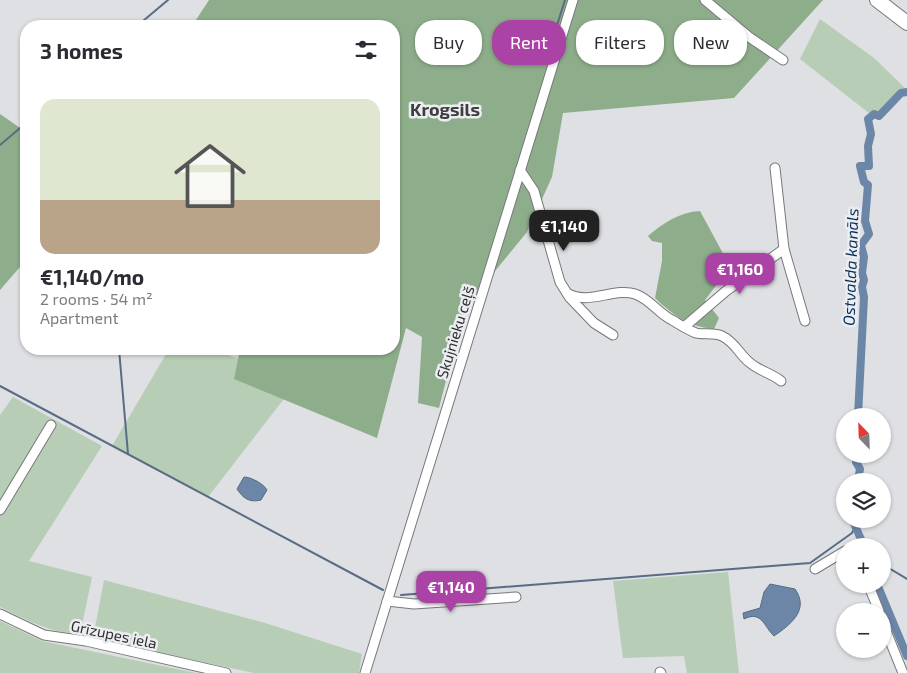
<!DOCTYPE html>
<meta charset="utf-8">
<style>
body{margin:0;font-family:"Exo 2",sans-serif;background:#f7f7f7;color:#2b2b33;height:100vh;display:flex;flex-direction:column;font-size:19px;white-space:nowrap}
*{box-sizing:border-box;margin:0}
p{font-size:16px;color:#7c7c81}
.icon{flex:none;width:28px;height:28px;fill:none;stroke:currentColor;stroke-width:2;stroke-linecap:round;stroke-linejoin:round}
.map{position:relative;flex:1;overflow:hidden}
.sheet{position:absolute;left:20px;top:20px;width:380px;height:335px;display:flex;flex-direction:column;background:#fff;border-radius:20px;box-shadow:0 1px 4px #0004}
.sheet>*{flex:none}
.hud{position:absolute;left:415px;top:20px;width:416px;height:45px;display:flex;gap:10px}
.needle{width:32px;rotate:337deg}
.tools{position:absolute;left:836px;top:408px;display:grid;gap:10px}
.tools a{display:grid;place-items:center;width:55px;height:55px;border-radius:50%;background:#fff;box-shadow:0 1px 4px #0004;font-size:25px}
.price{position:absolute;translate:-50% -42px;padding:0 11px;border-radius:10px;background:#ab42a5;color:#fff;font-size:16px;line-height:32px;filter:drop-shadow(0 1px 2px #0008)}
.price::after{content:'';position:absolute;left:50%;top:30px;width:15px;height:11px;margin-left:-8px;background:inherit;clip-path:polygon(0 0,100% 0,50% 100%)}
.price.active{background:#222;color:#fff}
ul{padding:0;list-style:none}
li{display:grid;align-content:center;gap:10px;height:265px;padding:0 20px}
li+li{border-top:1px solid #e1e1e2}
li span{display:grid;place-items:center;height:155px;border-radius:15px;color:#555}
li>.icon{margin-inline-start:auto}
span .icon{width:90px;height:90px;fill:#fffc;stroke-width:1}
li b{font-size:21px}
h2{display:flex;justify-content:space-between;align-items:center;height:60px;padding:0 20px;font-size:21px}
.pill{padding:0 18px;border-radius:20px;background:#fff;box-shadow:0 1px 4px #0004;font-size:18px;line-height:45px}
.pill.active{background:#ab42a5;color:#fff}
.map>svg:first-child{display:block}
</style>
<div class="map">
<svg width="907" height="673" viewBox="0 0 907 673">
<rect width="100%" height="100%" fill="#dee0e3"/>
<g fill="#b7cdb5">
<path d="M820,19L874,58L905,88L874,117L800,59Z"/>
<path d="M169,349H208L293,375L297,382L208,497L112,446Z"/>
<path d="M13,397L102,446L29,561L92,577L81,630C61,640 20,616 0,607V415Z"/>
<path d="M728,572L739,673H687L684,656L623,658L613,581Z"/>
<path d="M104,580L265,623L362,654L359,673H254L100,640L94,633Z"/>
<path d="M0,621L42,641L196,673H0Z"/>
</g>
<g fill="#8eae8b">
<path d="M209,0H823L734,98L563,113L552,177L527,232L464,309L439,408L418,403L422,337L406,328L377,438L234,379L240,349H394V26H192Z"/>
<path d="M0,114L26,132V260L0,290Z"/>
<path d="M700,211L726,259L721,279L705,300L719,318L714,329C689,327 673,315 655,298L662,261V243L652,241L648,236C663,223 680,212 700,211Z"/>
</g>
<g fill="#6c86a8" stroke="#596c84">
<path d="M244,477C251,477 264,484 267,490L261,500C249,503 243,498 237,489Z"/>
<path d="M770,584L795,589C810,610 790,625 774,636C764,627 762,610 744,619L743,613L760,608L764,592Z"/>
</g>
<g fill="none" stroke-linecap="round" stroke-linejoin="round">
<g stroke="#596c84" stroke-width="2">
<path d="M137,26L168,0"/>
<path d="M546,60L565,0"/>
<path d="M0,145L26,123"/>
<path d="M119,349L128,454"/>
<path d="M0,386L383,590"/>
<path d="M882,564L907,579"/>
<path d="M401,595L810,563L852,533L855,527"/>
</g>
<g stroke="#6c86a8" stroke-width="8">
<path d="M858,416L864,297L862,287L864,280L862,273L864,257L861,245L869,234L865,221L868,185L864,182L860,166H869L868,146L871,134L868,119L874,114L879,116L901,93L907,92"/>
<path d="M856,454V462L860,469L858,481"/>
<path d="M852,519L864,546"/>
<path d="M877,584L907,656"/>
</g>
<g stroke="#76787a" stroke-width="11">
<g id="minor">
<path d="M705,0L749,37L783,60"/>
<path d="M775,168L784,249L805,321"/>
<path d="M520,170L534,191L560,282L570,298L594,323L613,335"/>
<path d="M567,293C588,306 615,287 635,294C650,299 658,313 672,320C679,324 688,330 696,333C704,335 714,332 722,336C735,342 739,354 749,362C759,371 771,373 781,381"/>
<path d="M684,327L726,291L784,249"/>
<path d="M0,510L51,425"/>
<path d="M815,569L845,551"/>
<path d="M868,584L879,611"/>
<path d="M387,601L414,604L516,597"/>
<path d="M0,614L44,635L86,641L226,673"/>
<path d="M882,621L903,673"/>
<path d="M660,672L661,673"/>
<path d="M365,673L573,0"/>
</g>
</g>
<g stroke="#76787a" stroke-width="16">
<path id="primary" d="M877,0L907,23"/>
</g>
<use href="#minor" stroke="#fff" stroke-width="9"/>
<use href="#primary" stroke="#fff" stroke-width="14"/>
</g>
<g text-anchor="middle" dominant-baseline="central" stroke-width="5" stroke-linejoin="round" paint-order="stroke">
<g font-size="15" fill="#2e2f30" stroke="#ecedf1">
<text transform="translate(455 332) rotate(-73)">Skujnieku ceļš</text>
<text transform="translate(114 634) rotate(12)">Grīzupes iela</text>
</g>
<g font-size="16" font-style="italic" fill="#082f5c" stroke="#ecedf1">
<text transform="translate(850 267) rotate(-88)">Ostvalda kanāls</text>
</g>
<g font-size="18" font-weight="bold" fill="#3d3e40" stroke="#ecedf1">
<text x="445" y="109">Krogsils</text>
</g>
</g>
</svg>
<div class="tools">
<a><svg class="needle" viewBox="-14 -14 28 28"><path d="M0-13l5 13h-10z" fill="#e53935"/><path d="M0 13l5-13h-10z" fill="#7c7c81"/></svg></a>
<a><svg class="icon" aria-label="layers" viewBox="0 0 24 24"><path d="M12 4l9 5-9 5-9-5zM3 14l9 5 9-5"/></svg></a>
<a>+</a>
<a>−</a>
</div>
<b class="price active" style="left:564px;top:252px">€1,140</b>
<b class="price" style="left:740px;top:295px">€1,160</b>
<b class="price" style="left:451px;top:613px">€1,140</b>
<div class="hud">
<a class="pill">Buy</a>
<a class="pill active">Rent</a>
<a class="pill">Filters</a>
<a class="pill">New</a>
</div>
<section class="sheet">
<h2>3 homes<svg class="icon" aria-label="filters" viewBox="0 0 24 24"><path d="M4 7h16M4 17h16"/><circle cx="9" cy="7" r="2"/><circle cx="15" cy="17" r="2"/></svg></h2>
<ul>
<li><span style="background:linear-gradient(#dfe7d0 65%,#b9a48a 0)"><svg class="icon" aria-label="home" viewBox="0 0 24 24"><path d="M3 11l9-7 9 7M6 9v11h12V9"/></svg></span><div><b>€1,140/mo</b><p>2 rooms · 54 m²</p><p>Apartment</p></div></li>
</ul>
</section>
</div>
